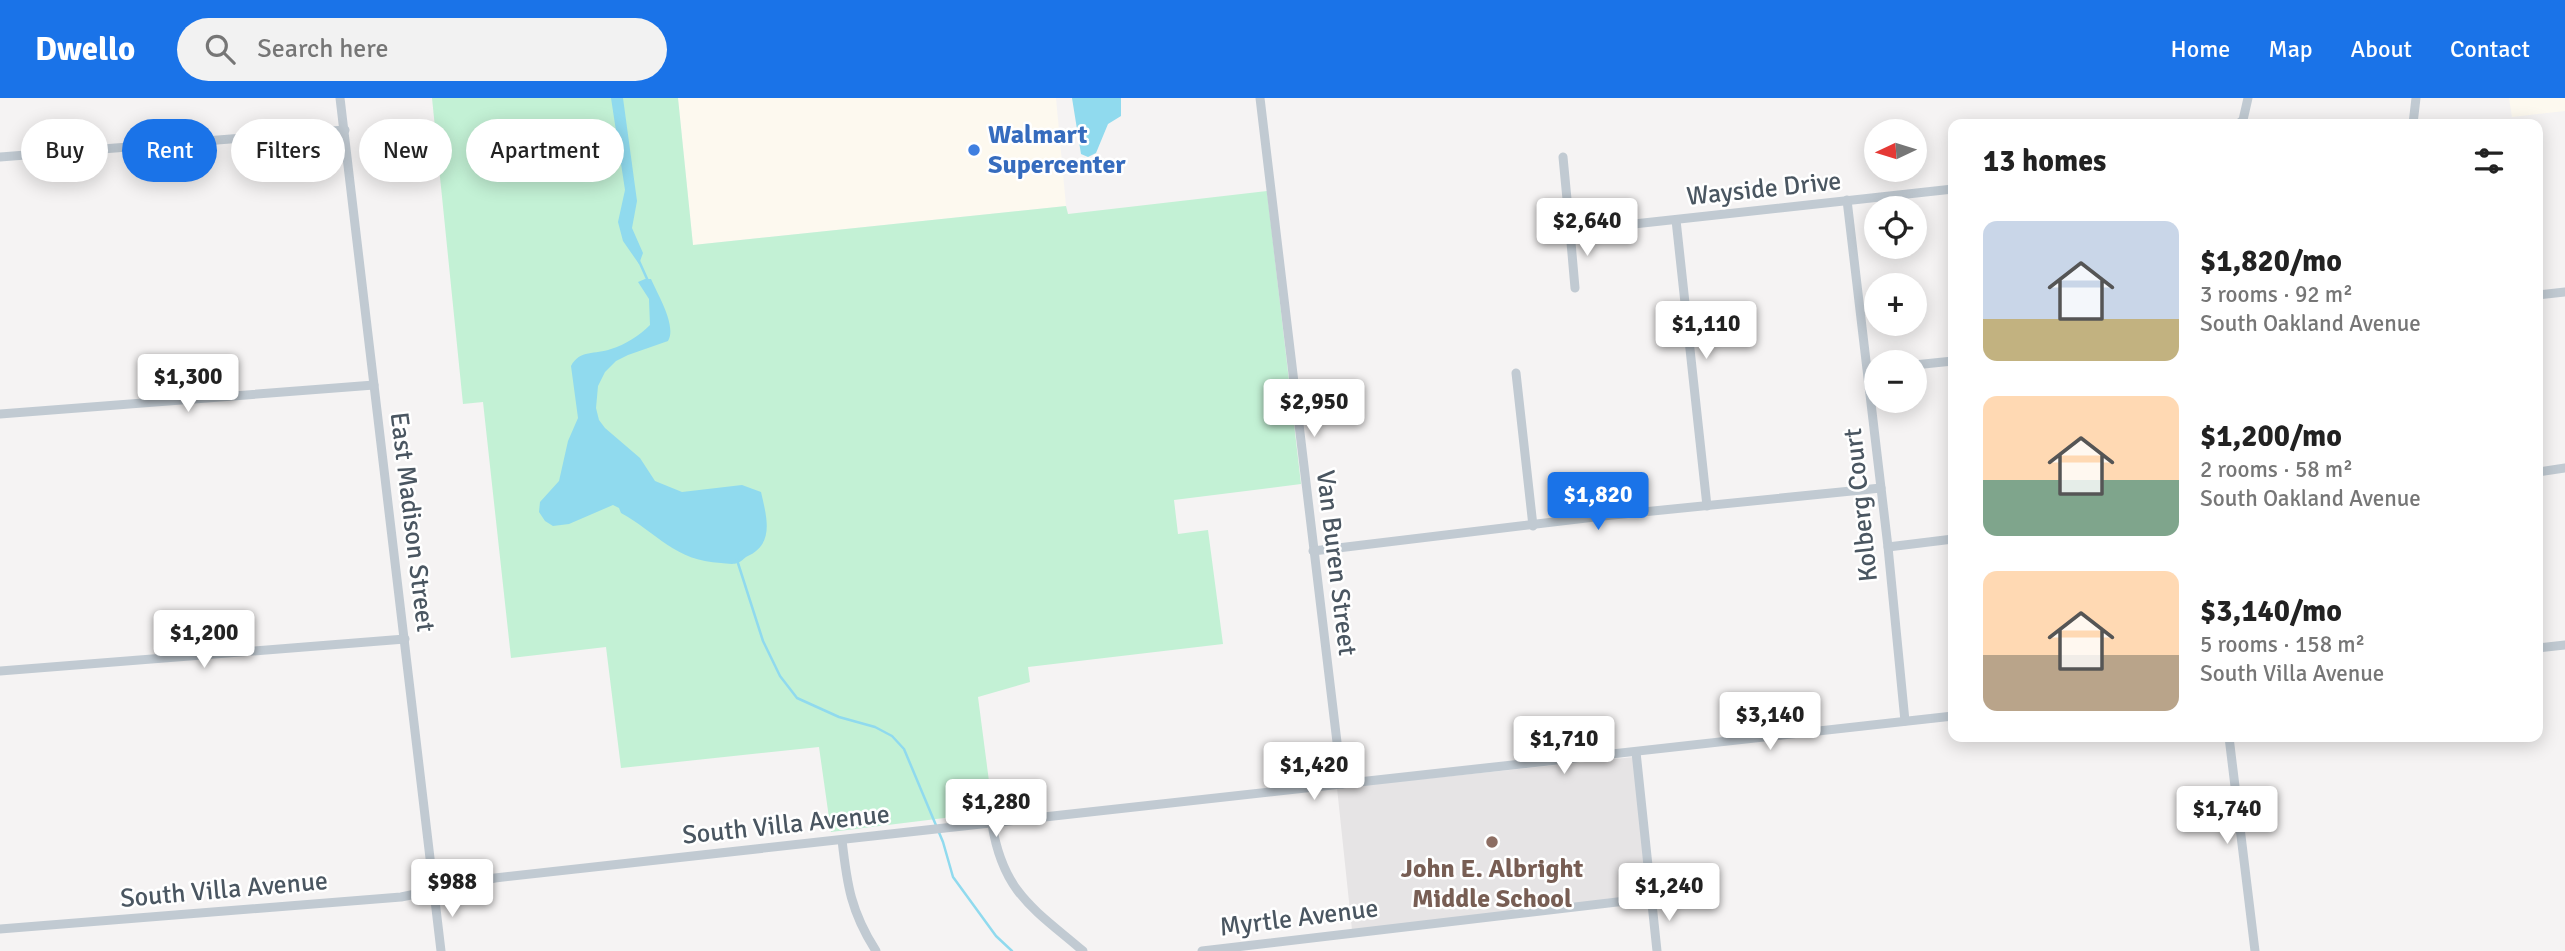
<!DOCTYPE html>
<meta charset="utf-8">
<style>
body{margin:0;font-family:Signika,sans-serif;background:#f2f2f2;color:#222;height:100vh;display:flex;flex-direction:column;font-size:26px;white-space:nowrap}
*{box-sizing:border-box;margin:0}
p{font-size:23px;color:#767676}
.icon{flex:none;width:38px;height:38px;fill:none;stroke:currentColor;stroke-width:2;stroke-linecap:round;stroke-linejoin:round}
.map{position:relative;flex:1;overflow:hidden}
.drawer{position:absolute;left:1948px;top:21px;width:595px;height:623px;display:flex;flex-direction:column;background:#fff;border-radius:14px;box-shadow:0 4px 18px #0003}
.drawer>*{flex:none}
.top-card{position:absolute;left:21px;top:21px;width:665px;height:63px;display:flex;gap:14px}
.needle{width:46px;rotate:266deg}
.fabs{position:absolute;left:1864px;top:21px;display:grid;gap:14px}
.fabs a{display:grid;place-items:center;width:63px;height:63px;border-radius:50%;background:#fff;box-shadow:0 4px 18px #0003;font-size:35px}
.price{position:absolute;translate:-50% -60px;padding:0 16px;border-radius:7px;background:#fff;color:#222;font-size:23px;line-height:46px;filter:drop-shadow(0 2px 4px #0008)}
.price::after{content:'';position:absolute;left:50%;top:42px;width:21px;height:16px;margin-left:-10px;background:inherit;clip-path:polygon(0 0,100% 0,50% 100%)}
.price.on{background:#1a73e8;color:#fff}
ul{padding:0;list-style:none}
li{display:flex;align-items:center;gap:21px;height:175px;padding:0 35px}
li span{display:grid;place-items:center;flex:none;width:196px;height:140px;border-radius:14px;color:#555}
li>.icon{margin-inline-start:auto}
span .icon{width:84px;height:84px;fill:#fffc;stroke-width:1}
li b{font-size:30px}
h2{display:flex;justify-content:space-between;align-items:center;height:84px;padding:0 35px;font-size:30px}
.chip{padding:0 24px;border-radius:32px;background:#fff;box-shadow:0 4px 18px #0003;font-size:24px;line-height:63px}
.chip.on{background:#1a73e8;color:#fff}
header{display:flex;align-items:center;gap:42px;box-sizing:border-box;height:98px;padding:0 35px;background:#1a73e8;color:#fff}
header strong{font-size:33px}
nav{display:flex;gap:38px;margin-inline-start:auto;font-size:24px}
.search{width:490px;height:63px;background:#f2f2f2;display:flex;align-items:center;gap:18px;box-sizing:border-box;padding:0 24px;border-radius:38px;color:#767676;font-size:26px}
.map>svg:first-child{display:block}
</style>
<header>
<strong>Dwello</strong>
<div class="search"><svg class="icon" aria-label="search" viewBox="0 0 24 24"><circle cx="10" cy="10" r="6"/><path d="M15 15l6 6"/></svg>Search here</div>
<nav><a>Home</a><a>Map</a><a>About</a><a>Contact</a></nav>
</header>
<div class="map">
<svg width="2565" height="853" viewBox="0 0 2565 853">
<rect width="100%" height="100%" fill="#f5f3f3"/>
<g fill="#fdf9ef">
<path d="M678,0H1056L1066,108L693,147Z"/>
<path d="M2509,0H2565V13L2512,19Z"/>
</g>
<path fill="#e6e4e5" d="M1634,659L1647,797L1352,832L1337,690Z"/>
<path fill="#c3f1d5" d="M432,0H678L693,147L1066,108L1068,116L1267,93L1301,386L1174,402L1178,436L1208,432L1223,546L1028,569L1030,584L978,599L993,714L831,734L819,649L621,670L606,549L511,560L483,304L463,306Z"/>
<g fill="#90daee">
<path d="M611,0H623L637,103L632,130L643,155L639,166L623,143L618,124L625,92Z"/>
<path d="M1072,0H1121V18L1108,26L1096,55L1088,59L1081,56Z"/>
<path d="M645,181H651C658,197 677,228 668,243L628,257L616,263L605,274L598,288L596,310L599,322L605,330L640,360L655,383L682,394L742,387L761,394C767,420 775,447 746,459C743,461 741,464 737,465C733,467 725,465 721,465C675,463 657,435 621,415L619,410L613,407L569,426L553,428L545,423L539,414L540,404L559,383L568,343L578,320L571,268C580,251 595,257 611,251C625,247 640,237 650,227L649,201L638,184Z"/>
</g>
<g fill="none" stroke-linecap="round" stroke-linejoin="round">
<g stroke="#90daee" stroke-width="2.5">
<path d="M639,163L648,183"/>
<path d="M737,462L763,543L780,578L797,600L839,619L875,629L892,638L904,651L943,744L953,779L996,838L1012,853"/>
</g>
<g stroke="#c1cad2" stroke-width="9">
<path d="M340,0L441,853"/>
<path d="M1260,0L1342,686"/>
<path d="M2238,26L2243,22L2248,0"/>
<path d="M2413,26L2416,0"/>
<path d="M0,59L345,32"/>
<path d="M1563,59L1570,133L1953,91"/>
<path d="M1847,102L1888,449L1905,623"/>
<path d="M1676,122L1707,408"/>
<path d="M1570,133L1575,190"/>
<path d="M2538,197L2565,194"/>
<path d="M1914,267L1953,263"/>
<path d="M1516,275L1533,428"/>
<path d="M0,316L374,287"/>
<path d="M2538,374L2565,370"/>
<path d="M1888,449L1953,441"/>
<path d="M1313,453L1603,418L1881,390"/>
<path d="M2538,550L2565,547"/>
<path d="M0,573L405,541"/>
<path d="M2229,639L2255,853"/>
<path d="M1636,654L1657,853"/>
<path d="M992,726C1003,795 1034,811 1083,853"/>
<path d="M842,742C847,787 851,814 876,853"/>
<path d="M0,831L401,799L495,780L1953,618"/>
<path d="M1202,853L1651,800"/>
</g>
</g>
<circle fill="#3f7fe0" stroke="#fff" stroke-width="2.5" cx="974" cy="52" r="7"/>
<circle fill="#8d6e63" stroke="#fff" stroke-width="2.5" cx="1492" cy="744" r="7"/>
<g text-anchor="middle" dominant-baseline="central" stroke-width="5" stroke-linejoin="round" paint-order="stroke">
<g font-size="26" font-weight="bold" fill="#366cbe" stroke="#fff" text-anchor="start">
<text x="988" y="37">Walmart<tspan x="988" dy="30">Supercenter</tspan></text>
</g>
<g font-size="26" fill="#4a5661" stroke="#fff">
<text transform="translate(1764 91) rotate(-6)">Wayside Drive</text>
<text transform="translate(1861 407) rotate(-96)">Kolberg Court</text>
<text transform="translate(412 424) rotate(83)">East Madison Street</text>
<text transform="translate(1336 465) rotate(83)">Van Buren Street</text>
<text transform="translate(786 727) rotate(-6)">South Villa Avenue</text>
<text transform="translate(224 792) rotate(-5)">South Villa Avenue</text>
<text transform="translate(1299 820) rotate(-7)">Myrtle Avenue</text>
</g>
<g font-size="26" font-weight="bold" fill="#785e54" stroke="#fff">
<text x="1492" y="771">John E. Albright<tspan x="1492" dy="30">Middle School</tspan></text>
</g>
</g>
</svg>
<div class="fabs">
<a><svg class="needle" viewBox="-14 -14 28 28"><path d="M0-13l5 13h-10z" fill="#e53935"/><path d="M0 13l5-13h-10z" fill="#767676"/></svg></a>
<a><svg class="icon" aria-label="locate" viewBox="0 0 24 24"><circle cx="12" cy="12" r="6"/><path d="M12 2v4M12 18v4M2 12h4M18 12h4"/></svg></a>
<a>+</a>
<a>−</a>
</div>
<b class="price" style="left:1587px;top:160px">$2,640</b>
<b class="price" style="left:1706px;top:263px">$1,110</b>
<b class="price" style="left:188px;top:316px">$1,300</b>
<b class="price" style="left:1314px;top:341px">$2,950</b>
<b class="price on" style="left:1598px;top:434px">$1,820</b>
<b class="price" style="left:204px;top:572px">$1,200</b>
<b class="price" style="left:1770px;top:654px">$3,140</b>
<b class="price" style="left:1564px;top:678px">$1,710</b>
<b class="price" style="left:1314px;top:704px">$1,420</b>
<b class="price" style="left:996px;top:741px">$1,280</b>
<b class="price" style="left:2227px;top:748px">$1,740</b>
<b class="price" style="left:452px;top:821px">$988</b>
<b class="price" style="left:1669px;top:825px">$1,240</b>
<div class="top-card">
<a class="chip">Buy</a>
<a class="chip on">Rent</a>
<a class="chip">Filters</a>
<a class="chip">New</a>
<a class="chip">Apartment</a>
</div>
<section class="drawer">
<h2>13 homes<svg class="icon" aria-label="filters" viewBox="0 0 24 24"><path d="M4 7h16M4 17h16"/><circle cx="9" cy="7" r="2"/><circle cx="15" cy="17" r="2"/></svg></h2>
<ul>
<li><span style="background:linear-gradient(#c9d6e8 70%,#c2b280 0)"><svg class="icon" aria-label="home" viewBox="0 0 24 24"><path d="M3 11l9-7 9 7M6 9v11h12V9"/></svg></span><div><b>$1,820/mo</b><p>3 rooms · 92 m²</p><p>South Oakland Avenue</p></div></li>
<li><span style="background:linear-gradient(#ffd9b3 60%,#7fa58c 0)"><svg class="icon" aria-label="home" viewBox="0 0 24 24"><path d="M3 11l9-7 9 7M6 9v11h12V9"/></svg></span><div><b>$1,200/mo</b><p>2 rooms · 58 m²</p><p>South Oakland Avenue</p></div></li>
<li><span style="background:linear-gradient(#ffd9b3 60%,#b9a48a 0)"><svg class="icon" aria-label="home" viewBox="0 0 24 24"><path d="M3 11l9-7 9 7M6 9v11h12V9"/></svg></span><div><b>$3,140/mo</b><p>5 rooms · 158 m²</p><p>South Villa Avenue</p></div></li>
</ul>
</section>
</div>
